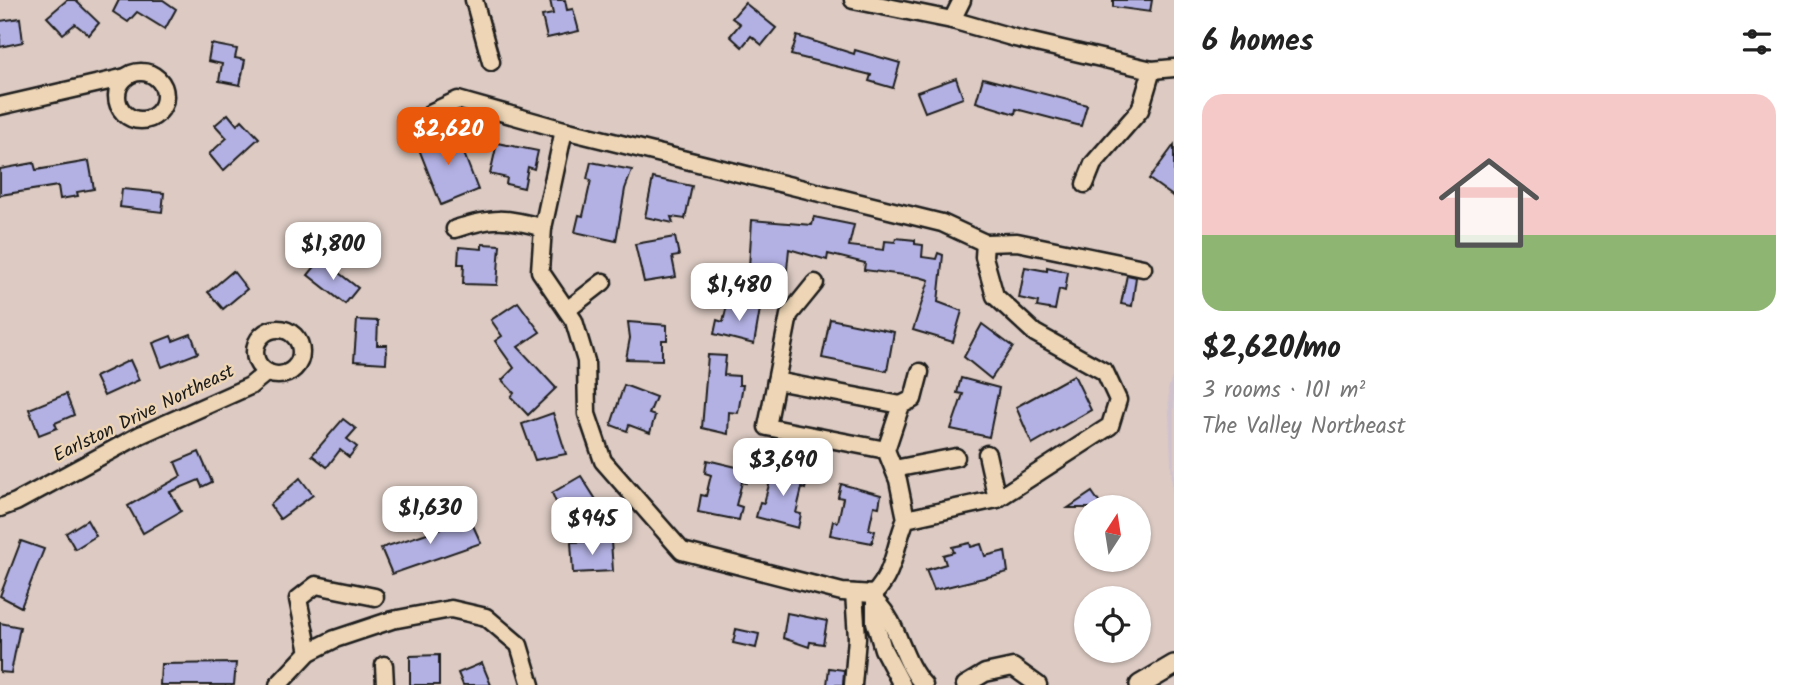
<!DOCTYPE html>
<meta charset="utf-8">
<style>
body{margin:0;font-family:Kalam,sans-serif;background:#f6f6f6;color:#222;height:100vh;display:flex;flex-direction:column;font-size:26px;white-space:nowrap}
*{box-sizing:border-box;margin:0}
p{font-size:23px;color:#767676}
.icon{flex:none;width:38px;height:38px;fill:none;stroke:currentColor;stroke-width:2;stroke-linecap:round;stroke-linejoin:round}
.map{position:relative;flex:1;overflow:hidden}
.panel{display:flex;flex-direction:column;background:#fff;width:630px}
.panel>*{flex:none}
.needle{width:46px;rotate:12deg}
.buttons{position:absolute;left:1074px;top:495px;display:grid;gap:14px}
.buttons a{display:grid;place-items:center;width:77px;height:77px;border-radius:50%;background:#fff;box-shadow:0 2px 5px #0004;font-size:35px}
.price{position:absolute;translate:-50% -60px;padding:0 16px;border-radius:14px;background:#fff;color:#222;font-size:23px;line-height:46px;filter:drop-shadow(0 2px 4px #0008)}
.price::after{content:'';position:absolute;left:50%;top:42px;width:21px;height:16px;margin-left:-10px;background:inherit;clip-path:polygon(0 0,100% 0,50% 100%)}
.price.on{background:#ea580c;color:#fff}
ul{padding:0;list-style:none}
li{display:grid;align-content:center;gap:14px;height:371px;padding:0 28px}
li span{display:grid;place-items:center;height:217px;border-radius:21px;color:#555}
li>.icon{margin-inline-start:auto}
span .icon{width:126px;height:126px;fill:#fffc;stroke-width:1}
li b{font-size:30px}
h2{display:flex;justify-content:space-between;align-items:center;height:84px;padding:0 28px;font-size:30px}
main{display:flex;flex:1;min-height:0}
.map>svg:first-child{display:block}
</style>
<main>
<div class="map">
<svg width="1174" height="685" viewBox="0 0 1174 685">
<rect width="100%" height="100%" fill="#dccac3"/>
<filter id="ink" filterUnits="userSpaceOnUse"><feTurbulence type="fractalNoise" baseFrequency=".0143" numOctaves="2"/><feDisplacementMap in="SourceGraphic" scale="14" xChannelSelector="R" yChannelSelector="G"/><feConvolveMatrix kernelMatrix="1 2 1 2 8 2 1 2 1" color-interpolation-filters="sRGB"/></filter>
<g filter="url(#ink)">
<path fill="#d0c2cd" d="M1174,372V535L1168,389Z"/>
<g fill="#b3b1e3" stroke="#1c1c1c" stroke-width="2">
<path d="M67,0H75L99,23L89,35L75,24L63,34L47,17Z"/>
<path d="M119,0H163L176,9L165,29L137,12L128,22L113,12Z"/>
<path d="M550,0H565L567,10L573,9L579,31L547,38L542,16L553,14Z"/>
<path d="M1113,0H1152L1150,12L1113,7Z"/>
<path d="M745,3L776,28L762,45L751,36L742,47L730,36L740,24L732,18Z"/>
<path d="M20,18L23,42L0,47V21Z"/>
<path d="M797,36L854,54L855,50L900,63L893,88L869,81L871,75L791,55Z"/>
<path d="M211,44L237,49L235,58L245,60L240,85L219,81L222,64L208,61Z"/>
<path d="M956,78L963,98L925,112L917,92Z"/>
<path d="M983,78L1087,105L1081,126L1016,109L1015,114L976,102Z"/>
<path d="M228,114L237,125L242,120L259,138L223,171L209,154L227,138L215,125Z"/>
<path d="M455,130L478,190L441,205L417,144Z"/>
<path d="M497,143L538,151L534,169L528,167L524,188L506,184L507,178L490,174Z"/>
<path d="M1174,145V197L1149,179Z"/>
<path d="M89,161L94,189L77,192L78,196L60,199L58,186L0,195V169L34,163L36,170Z"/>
<path d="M591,162L632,170L625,189L616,241L575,232L579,215L583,216L591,180L587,179Z"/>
<path d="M653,178L692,186L685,219L671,217L673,223L645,217Z"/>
<path d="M122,189L164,193L162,212L120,207Z"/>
<path d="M814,217L854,225L849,246L884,250L885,241L895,242L896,238L915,240V244L923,245L922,257L936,259L938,253L943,255L938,302L962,311L953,342L913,330L929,280L919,277L864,270L865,263L828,254L827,260L789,249L785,290L748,283L752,220L812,225Z"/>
<path d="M675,237L679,256L672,257L676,277L644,282L635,244Z"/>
<path d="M482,244L500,245L497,285L463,284L464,264H458L459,247L482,249Z"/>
<path d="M321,259L358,288L345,304L308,275Z"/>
<path d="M1025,267L1047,271V267L1068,272L1065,291L1059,289L1055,310L1037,307L1038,302L1019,298Z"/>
<path d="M233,271L247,289L223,309L208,292Z"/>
<path d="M1127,275L1136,277L1132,306L1121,304Z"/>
<path d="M728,301L760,309L754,344L714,334L717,320L723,322Z"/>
<path d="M518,302L540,332L518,347L556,388L528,415L511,397L514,393L502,380L514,368L495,341L502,336L491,320Z"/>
<path d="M830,319L894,332L887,371L822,358Z"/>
<path d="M357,320L378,321L377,345H387L386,363L354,361Z"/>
<path d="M628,322L667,325V340H662V360L626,359L630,338Z"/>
<path d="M982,324L1013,347L991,379L964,357Z"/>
<path d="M191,334L198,353L162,367L153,343L171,336L173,341Z"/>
<path d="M708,355L726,356L724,375L739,376V385H743L738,413L729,412L728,434L702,428Z"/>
<path d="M130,360L139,380L104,396L95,377Z"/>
<path d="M1074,375L1091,410L1032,444L1016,407Z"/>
<path d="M961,378L999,388L989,437L951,429L963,394L957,393Z"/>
<path d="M624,385L656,397L649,414L655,416L650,433L629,425L627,431L611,425Z"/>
<path d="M66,394L74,415L55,423L57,428L39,435L29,409Z"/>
<path d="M553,413L566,454L535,460L522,424Z"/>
<path d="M343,419L356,429L347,439L357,447L349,457L340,450L327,467L312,455Z"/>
<path d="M199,452L212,482L202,487L199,480L170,492L181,511L143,533L128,506L181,476L175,462Z"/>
<path d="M707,460L749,470L746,483L742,482L736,505L742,507L739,520L698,512L701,495L706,496L711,475L705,473Z"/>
<path d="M769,467L808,477L805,489L802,488L796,513L801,514L798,528L756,517L760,502L764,503L770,481L766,480Z"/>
<path d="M581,476L604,512L588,521L585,515L566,526L552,493Z"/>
<path d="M300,478L313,495L280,519L270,505Z"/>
<path d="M841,484L881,495L879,507L874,506L869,529L875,531L872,543L830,535L833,521L838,522L843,498L838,497Z"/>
<path d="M1092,492L1103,508H1068Z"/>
<path d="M470,519L481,543L392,574L381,548Z"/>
<path d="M87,520L96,536L75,549L66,533Z"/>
<path d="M21,541L44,549L21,607L0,596Z"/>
<path d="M611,541L613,571L573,573L571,542Z"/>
<path d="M970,543L971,547L981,544L985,556L1005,551L1008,572L934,590L926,570L946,564L943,555L954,552L952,547Z"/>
<path d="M787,613L827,621L823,644L810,642L809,647L783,638Z"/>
<path d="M0,623L20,627L11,673L0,672Z"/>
<path d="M736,629L759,634L756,648L733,643Z"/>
<path d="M439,655V685H410V656Z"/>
<path d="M236,663L234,685H160L161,664Z"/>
<path d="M482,663L491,685H463L458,673Z"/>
<path d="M829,668L844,670L843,685H827Z"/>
</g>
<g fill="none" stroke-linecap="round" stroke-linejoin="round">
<g stroke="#1c1c1c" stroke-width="21">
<g id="minor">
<path d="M474,0L491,62"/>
<path d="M853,0L952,20L1015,38L1152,70L1174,68"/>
<path d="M952,20L962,0"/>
<circle cx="141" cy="96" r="24"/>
<path d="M0,106L126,77"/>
<path d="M432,112L458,100L564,130L942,223L985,243L1017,242L1143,268"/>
<path d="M564,130L543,228L540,271L574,321L586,361L587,414L603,461L682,551L842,592L874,594"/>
<path d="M1085,184L1093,164L1140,110L1152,70"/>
<path d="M455,229C492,217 506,217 543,228"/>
<path d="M815,283L789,315L776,381L901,405"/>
<path d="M567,310L603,282"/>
<circle cx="278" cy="352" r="23"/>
<path d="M776,381L767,427L886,450"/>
<path d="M987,454L997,499"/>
<path d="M894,469L956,457"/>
<path d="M0,508L16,502L140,435L250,386L267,372"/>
<path d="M906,519L898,480L886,450L901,405L913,399L920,372"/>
<path d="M874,594C895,572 894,547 906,519L997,499L1110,426L1118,400L1105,372L1035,333L995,296L984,257L985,243"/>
<path d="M875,597V622L883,649L902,685"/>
<path d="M876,602C900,625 901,661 924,685"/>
<path d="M309,652L298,599L316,585L375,597"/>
<path d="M384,665L385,685"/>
<path d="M278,685L309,652L335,639L392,620L451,609L486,617L519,645L531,685"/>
<path d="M853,685L857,638L854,593"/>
<path d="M965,685L985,673L1013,667L1038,685"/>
</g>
</g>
<g stroke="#1c1c1c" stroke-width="24">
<path id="major" d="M1140,685L1174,665"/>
</g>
<use href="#minor" stroke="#edd5b5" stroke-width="16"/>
<use href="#major" stroke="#edd5b5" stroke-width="19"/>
</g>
</g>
<g text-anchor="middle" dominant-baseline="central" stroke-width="5" stroke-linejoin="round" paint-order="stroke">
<g font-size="19" fill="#1c1c1c" stroke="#edd5b5">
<text transform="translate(144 414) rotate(-26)">Earlston Drive Northeast</text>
</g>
</g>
</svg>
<div class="buttons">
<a><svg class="needle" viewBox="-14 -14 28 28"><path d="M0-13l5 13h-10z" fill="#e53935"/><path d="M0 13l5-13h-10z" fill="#767676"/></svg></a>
<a><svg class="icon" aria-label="locate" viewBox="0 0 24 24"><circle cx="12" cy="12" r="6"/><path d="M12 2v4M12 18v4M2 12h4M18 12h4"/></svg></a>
</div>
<b class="price on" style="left:448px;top:167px">$2,620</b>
<b class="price" style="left:333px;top:282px">$1,800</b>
<b class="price" style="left:739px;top:323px">$1,480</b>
<b class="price" style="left:783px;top:498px">$3,690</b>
<b class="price" style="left:430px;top:546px">$1,630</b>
<b class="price" style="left:592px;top:557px">$945</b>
</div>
<section class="panel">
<h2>6 homes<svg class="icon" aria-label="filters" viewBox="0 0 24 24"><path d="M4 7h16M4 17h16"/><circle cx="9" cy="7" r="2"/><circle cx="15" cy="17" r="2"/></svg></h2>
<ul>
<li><span style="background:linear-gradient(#f6c9c9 65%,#8fb573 0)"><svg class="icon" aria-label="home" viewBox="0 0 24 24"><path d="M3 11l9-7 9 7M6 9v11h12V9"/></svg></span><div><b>$2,620/mo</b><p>3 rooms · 101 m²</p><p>The Valley Northeast</p></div></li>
</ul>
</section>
</main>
